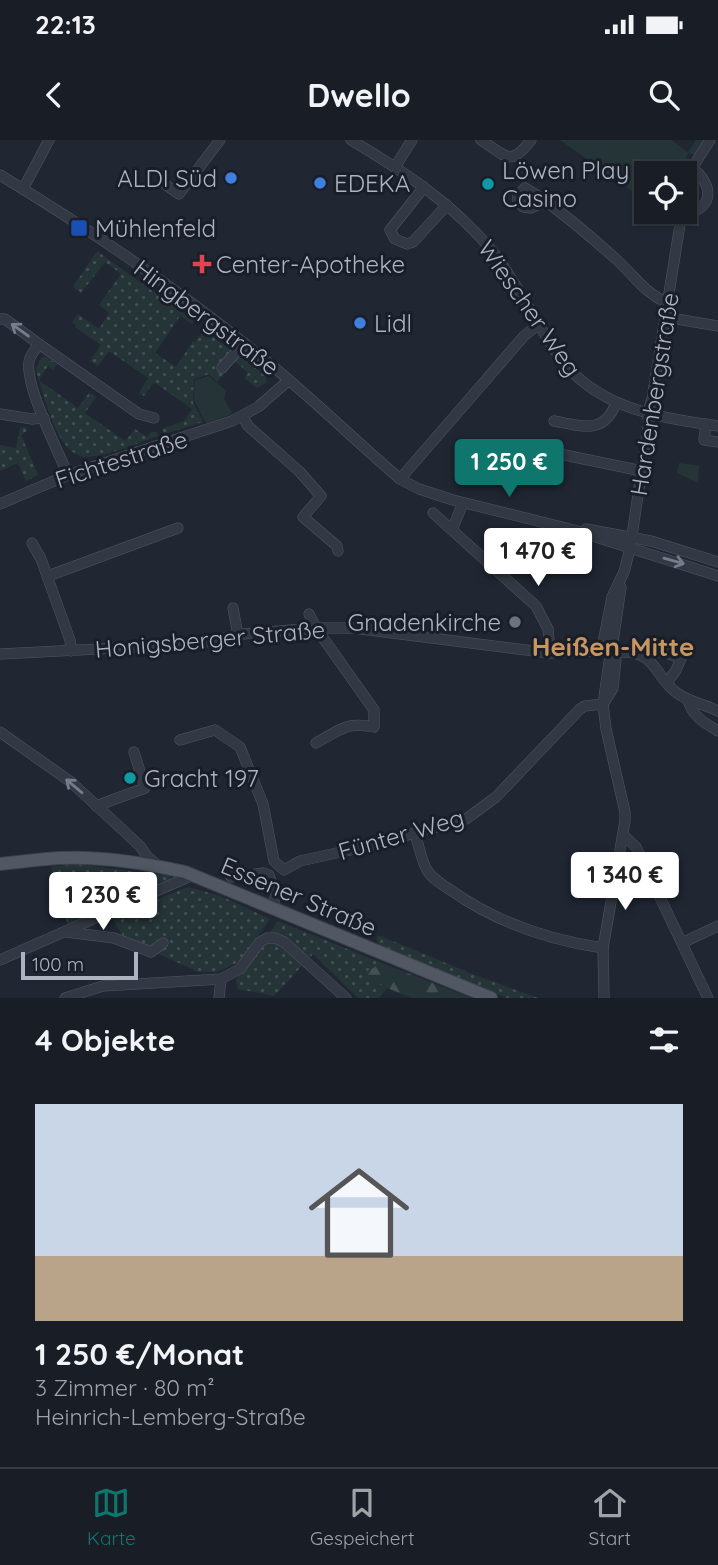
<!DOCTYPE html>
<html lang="de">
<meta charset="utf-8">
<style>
body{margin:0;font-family:Quicksand,sans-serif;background:#21262e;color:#f1f3f6;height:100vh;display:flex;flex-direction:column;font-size:26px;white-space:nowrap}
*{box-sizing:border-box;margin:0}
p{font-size:23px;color:#9fa2a7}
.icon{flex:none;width:38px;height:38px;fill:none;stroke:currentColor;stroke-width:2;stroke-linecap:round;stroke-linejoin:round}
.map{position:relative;height:858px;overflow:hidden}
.side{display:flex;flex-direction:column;background:#181d26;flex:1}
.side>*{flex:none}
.tools{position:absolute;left:634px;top:21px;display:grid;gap:14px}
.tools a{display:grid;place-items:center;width:63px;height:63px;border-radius:0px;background:#181d26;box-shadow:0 2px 5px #0004,0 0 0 2px #363b43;font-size:35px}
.scale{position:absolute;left:21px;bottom:18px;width:117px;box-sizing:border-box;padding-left:7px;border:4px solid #adb3c1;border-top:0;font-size:19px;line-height:24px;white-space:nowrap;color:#adb3c1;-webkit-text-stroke:5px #191e28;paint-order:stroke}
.price{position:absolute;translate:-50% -60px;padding:0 16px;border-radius:7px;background:#fff;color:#222;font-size:23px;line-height:46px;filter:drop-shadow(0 2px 4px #0008)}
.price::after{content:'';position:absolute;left:50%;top:42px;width:21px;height:16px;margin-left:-10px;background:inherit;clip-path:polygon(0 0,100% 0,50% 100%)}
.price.active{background:#0f766e;color:#fff}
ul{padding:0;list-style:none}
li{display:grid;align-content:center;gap:14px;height:371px;padding:0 35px}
li span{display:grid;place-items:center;height:217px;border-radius:0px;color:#555}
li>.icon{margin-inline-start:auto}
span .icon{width:126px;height:126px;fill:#fffc;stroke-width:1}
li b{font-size:30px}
h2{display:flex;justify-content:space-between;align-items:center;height:84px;padding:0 35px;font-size:30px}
.status{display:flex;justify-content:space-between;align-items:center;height:49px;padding:0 35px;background:#181d26;direction:ltr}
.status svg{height:19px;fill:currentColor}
header{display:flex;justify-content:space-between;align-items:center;height:91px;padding:0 35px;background:#181d26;font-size:32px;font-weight:700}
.menu{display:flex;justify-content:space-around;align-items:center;height:98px;border-top:2px solid #363b43;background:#181d26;font-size:19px;color:#9fa2a7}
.menu a{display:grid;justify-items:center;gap:4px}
.menu .active{color:#0f766e}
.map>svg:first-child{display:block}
</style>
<div class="status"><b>22:13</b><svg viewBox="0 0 49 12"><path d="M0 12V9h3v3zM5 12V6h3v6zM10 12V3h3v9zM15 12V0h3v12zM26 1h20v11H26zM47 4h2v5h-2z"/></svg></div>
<header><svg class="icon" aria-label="back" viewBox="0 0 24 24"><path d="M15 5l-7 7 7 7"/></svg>Dwello<svg class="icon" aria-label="search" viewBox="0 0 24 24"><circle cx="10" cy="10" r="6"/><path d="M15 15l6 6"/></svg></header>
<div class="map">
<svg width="718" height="858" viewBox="0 0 718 858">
<defs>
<pattern id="grass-dots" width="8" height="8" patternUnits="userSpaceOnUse" patternTransform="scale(1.75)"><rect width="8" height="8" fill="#253537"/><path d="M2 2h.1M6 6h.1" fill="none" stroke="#425052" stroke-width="1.8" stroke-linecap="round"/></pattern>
<pattern id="forest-firs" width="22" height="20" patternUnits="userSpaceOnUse" patternTransform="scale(1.75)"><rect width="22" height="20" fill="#253537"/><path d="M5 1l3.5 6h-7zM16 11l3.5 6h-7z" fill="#425052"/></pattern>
</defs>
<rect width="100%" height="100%" fill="#202733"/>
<g fill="url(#grass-dots)">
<path d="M97,111L194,181L192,184L180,176L155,213L176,227L193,201L195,202L202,193H208L265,235L267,242L257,248L244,238L248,233L235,221L217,242L209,234L194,239L193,262L203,282L164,294L162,289L184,281L192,269L154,242L144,256L139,253L148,238L109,211L98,226L90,221L101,205L75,187L76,185L72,182L78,174L99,189L109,173L99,165L121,134L105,122L81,153L73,147Z"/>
<path d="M42,217H46L57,224L53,230L48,226L40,238V241L78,268L89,253L96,257L85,273L125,301L135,289L147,297L151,292H157L158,296C137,303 110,315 89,317C58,320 45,258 37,234L36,227Z"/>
<path d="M21,287H26L27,291L21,295L38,335L26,341L18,323L0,331V305L16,308Z"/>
<path d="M75,724L171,736L170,740L68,786L51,727Z"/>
<path d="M188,747L221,756L270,779L239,822L217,832H199L125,799L112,778Z"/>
<path d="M278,781L382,823L364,833L387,848L379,858H358L313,814L274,856L238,849L236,840Z"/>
<path d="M378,795L475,835L538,858H507L380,806L376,799Z"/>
</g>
<path fill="url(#forest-firs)" d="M382,823L471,858H412L387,848L364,833Z"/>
<g fill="#253537">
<path d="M560,0H672L688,13L696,0H707L695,15L688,13L680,33H646V61Z"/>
<path d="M209,236L226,251L224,259L233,274L206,283L194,260L195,240Z"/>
<path d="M679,323L699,326L698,343L677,333Z"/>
</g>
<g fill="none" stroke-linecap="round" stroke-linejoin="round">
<g stroke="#515662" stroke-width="11">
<g id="minor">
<path d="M351,0C403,31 454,64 493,112C518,144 535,181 558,215C596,269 658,277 718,286"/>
<path d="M481,0C506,16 510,28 531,0"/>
<path d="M395,27L412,0"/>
<path d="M0,35C96,93 189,157 276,229C318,264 358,303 400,339L419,349L453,360L574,390L718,436"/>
<path d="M166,45L179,54L220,0"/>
<path d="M424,47L390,90L395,99L407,104L413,102L447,65"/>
<path d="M525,48L546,61L531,68L523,67L518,61V55Z"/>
<path d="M23,49L49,0"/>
<path d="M546,61C571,80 595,100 618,121C637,139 643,151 667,163"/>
<path d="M684,64L692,28L710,0"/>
<path d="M682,74C714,71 715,45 692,28"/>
<path d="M665,177L718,186"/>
<path d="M0,179H5L39,204"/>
<path d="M222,228L244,203"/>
<path d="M0,274L32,279L44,278"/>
<path d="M243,277L248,286L299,331L321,356L303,377L337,406L338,411"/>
<path d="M554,281C582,286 604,295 616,263"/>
<path d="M706,284L704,300L718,302"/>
<path d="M526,307L642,331"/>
<path d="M68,335C59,313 21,239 30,218C32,213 36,208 39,204L139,274L154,278"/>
<path d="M400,339L524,196L539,184"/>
<path d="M0,364L68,335L232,281L258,267L289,240"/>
<path d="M433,373L536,466L548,489L550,513"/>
<path d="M586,389L651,401L718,422"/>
<path d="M452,390L463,363"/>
<path d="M32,403L41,419L70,500L71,511"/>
<path d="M48,436L178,388"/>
<path d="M233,468L238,495"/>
<path d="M309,474L316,488L374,570V587C347,581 340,590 316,603"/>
<path d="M613,502L621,447"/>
<path d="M603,503L612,457L624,432L630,409L649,281L647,275L652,259L682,72"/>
<path d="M620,512C658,511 654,537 677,553C689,562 704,564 718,571"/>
<path d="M0,514L196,504L243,494L316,488H353L550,513L599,511"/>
<path d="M644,516C655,509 669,513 681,519L675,532L667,542"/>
<path d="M688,560C693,577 703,582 718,591"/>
<path d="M605,561L613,548L616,520"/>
<path d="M0,592L71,642L140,706L146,715L158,726"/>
<path d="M180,600L215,590L240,607L263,664L274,721L284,730L300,721L364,707L466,679L496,657L580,569L585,566L603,564"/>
<path d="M96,666L145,648L134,612"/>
<path d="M415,694C419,705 421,720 427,730C432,739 443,745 452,751C496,782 549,800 603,808"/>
<path d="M623,695L636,707L708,858"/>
<path d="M231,737L264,733L269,735L276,755L272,767"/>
<path d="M66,792L114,798L151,812L163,803"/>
<path d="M682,803L718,786"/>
<path d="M0,820L193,735"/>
<path d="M65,858L103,846L221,839L240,829L260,802L267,798H275L284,802L346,858"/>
<path d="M219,858L221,839"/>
<path d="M604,858L603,808L625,681V672L606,589L603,564L609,522"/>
</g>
</g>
<g stroke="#3d424d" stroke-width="14">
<path id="major" d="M0,724C20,722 40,719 60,718C101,716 145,723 185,732L491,858"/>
</g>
<use href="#minor" stroke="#333944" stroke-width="10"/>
<use href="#major" stroke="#515864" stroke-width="12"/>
</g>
<defs><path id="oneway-shaft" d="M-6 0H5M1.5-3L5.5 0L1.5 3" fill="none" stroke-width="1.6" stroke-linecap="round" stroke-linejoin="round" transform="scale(1.75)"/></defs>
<g stroke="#767c89">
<use href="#oneway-shaft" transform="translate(20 190) rotate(-144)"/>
<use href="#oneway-shaft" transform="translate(674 421) rotate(16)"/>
<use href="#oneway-shaft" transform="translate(74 646) rotate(-140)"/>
</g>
<g fill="#3f7fe0" stroke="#191e28" stroke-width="2.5">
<circle cx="231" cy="38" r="7"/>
<circle cx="320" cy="43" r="7"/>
<circle cx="360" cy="183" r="7"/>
</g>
<g fill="#0f9aa8" stroke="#191e28" stroke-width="2.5">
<circle cx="488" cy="44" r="7"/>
<circle cx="130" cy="638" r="7"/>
</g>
<rect fill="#1a4fb4" stroke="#191e28" stroke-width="2.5" x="70" y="79" width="18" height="18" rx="3.5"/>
<path fill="#e0444e" stroke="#191e28" stroke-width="2.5" d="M198.5 113.5h7v7h7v7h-7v7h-7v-7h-7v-7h7z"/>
<circle fill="#6b7280" stroke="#191e28" stroke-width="2.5" cx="515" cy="482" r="7"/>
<g text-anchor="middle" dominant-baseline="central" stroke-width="6" stroke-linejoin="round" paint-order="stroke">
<g font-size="24" fill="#adb3c1" stroke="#191e28" text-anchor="start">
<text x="502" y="30">Löwen Play<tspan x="502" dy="28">Casino</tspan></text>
<text x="217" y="38" text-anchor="end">ALDI Süd</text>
<text x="334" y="43">EDEKA</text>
<text x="95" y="88">Mühlenfeld</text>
<text x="216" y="124">Center-Apotheke</text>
<text x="374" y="183">Lidl</text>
<text x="501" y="482" text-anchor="end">Gnadenkirche</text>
<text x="144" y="638">Gracht 197</text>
</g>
<g font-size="24" fill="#adb3c1" stroke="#191e28">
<text transform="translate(530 168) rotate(55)">Wiescher Weg</text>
<text transform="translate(207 177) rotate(37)">Hingbergstraße</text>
<text transform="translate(654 254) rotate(-81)">Hardenbergstraße</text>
<text transform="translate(121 319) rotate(-18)">Fichtestraße</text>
<text transform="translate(210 499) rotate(-5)">Honigsberger Straße</text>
<text transform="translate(401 694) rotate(-16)">Fünter Weg</text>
<text transform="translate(299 756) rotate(23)">Essener Straße</text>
</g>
<g font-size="26" font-weight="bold" fill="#c89661" stroke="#191e28">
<text x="613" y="506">Heißen-Mitte</text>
</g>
</g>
</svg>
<div class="tools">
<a><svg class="icon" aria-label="locate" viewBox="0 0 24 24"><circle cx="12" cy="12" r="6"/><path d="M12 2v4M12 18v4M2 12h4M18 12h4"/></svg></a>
</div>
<div class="scale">100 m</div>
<b class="price active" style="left:509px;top:359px">1 250 €</b>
<b class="price" style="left:538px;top:448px">1 470 €</b>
<b class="price" style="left:625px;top:772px">1 340 €</b>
<b class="price" style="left:103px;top:792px">1 230 €</b>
</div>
<section class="side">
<h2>4 Objekte<svg class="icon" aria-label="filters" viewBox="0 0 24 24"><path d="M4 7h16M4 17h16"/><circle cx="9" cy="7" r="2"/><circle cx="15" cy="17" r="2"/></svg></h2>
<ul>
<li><span style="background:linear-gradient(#c9d6e8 70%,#b9a48a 0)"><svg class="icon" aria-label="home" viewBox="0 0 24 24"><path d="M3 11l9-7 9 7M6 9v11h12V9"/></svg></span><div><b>1 250 €/Monat</b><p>3 Zimmer · 80 m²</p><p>Heinrich-Lemberg-Straße</p></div></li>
</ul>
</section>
<nav class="menu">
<a class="active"><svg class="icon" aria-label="map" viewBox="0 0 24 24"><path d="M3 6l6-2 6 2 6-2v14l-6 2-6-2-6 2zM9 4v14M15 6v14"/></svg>Karte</a>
<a><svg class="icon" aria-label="saved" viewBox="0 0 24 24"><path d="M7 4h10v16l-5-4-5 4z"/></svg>Gespeichert</a>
<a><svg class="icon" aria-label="home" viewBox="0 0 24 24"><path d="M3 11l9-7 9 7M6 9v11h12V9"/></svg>Start</a>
</nav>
